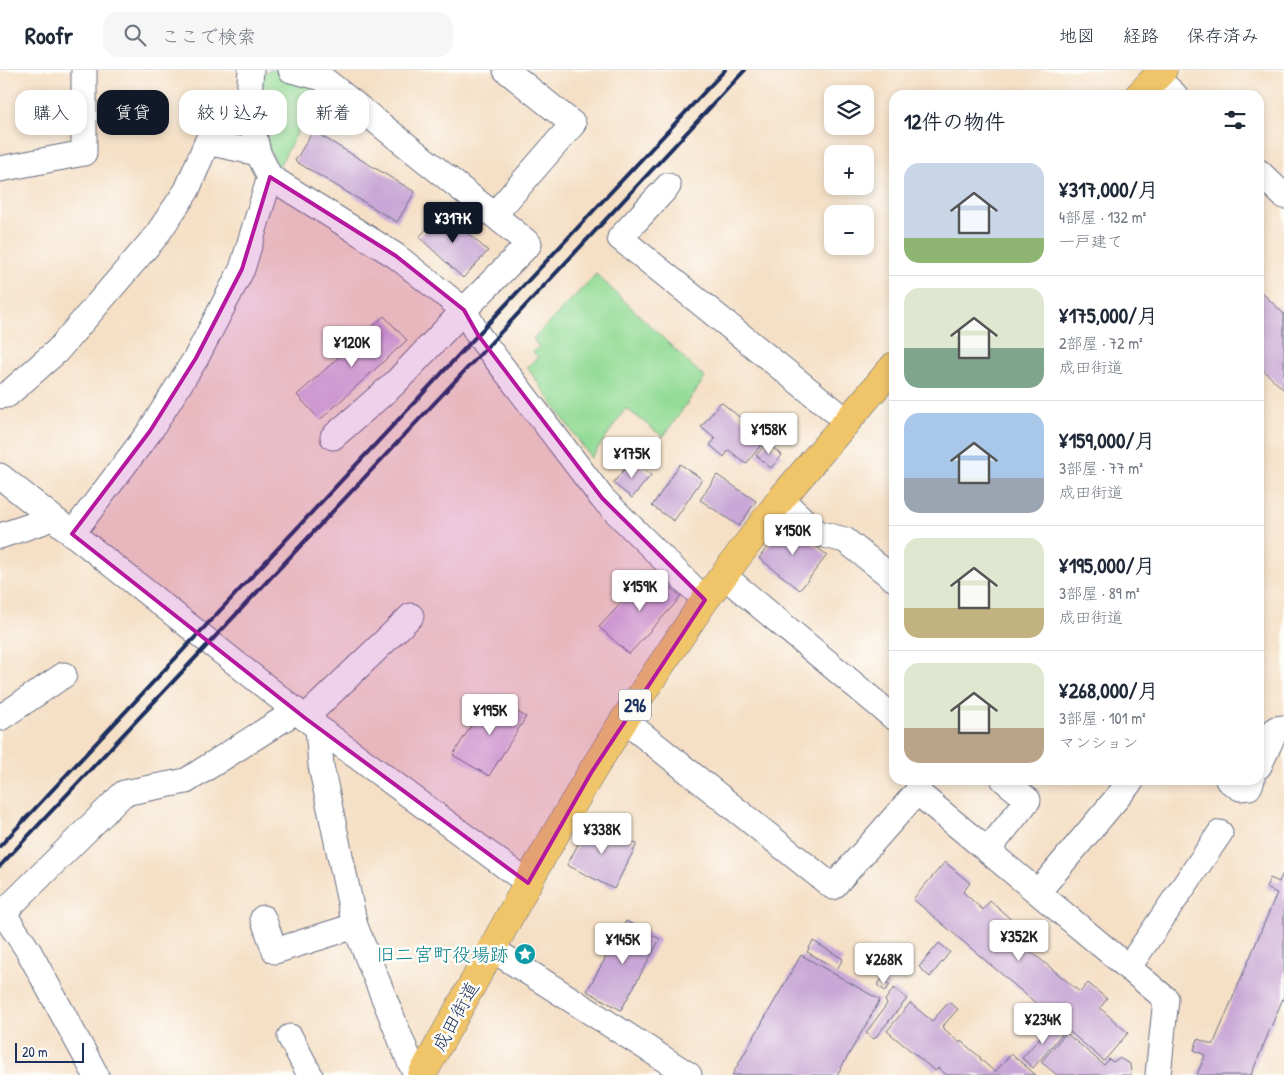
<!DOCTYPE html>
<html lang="ja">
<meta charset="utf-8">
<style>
body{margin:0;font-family:"Patrick Hand","Klee One",sans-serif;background:#f6f6f7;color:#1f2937;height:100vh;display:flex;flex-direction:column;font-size:19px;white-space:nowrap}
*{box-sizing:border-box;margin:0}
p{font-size:16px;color:#747a83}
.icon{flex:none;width:28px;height:28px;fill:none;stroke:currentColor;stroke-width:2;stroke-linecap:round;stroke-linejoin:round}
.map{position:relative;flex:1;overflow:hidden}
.sheet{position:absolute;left:889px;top:20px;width:375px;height:695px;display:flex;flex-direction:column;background:#fff;border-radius:15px;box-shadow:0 2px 8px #0003}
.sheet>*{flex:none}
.top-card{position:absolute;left:15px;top:20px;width:475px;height:45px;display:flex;gap:10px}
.tools{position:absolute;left:824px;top:15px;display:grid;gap:10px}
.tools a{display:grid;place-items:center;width:50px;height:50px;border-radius:10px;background:#fff;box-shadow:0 2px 8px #0003;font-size:25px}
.scale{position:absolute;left:15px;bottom:12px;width:69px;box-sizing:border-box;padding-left:5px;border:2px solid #1b2f5e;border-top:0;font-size:14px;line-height:18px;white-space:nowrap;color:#1b2f5e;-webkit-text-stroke:4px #fdfcf7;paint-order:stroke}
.price{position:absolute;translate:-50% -42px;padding:0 11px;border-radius:5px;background:#fff;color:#222;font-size:16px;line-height:32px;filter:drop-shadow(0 1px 2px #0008)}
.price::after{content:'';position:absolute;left:50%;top:30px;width:15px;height:11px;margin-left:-8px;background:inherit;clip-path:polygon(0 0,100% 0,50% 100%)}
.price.selected{background:#111827;color:#fff}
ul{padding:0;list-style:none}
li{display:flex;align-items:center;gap:15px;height:125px;padding:0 15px}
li+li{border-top:1px solid #e0e1e3}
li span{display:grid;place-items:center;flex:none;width:140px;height:100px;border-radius:15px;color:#555}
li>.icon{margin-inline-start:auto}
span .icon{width:60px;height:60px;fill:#fffc;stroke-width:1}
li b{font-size:21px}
h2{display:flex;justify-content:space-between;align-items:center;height:60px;padding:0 15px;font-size:21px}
.tag{padding:0 18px;border-radius:15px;background:#fff;box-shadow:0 2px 8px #0003;font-size:18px;line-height:45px}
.tag.selected{background:#111827;color:#fff}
header{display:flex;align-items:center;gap:30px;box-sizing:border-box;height:70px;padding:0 25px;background:#fff;border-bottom:1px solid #e0e1e3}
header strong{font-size:24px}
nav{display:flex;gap:28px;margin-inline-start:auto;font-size:18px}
.search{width:350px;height:45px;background:#f6f6f7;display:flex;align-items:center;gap:12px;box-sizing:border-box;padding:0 18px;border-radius:15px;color:#747a83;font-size:19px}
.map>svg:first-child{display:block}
</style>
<header>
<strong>Roofr</strong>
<div class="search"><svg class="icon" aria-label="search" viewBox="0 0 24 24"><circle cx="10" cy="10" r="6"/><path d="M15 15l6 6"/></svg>ここで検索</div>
<nav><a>地図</a><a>経路</a><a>保存済み</a></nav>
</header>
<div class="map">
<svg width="1284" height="1005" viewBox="0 0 1284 1005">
<rect width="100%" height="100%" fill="#fdfcf7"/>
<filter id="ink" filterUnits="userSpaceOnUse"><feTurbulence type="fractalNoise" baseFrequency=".02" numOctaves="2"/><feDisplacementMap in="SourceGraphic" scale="10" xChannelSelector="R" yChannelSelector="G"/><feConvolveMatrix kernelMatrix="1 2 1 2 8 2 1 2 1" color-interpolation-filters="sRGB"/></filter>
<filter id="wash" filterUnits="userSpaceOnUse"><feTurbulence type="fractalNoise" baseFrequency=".0096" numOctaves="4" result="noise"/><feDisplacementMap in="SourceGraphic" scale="20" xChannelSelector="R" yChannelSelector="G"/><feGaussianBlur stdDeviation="1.12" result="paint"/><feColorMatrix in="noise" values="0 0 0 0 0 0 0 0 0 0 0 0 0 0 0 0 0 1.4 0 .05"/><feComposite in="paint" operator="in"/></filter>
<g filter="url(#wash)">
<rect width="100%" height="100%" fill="#f5dfc5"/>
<g fill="#93db96" stroke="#57857a">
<path d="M270,0H278L322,17L278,98L267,73L264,52L260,6Z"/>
<path d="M596,204L705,308L663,367L626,338L591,388L527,297L538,287L533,282L539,277L533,269Z"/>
</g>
<g id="blocks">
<g fill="#c9a7d6">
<path d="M313,61L415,122L397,152L295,91Z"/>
<path d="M443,141L488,181L463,208L419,167Z"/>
<path d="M1259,220L1284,244V320L1259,296Z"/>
<path d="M384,246L407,270L320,350L297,325Z"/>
<path d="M721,332L766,369L746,394L729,380L724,387L710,375L715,369L701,357Z"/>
<path d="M767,373L782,385L771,398L756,385Z"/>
<path d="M632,390L651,405L632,428L613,413Z"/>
<path d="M680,394L702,409L674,451L652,436Z"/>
<path d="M717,405L756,431L739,456L700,430Z"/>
<path d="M786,453L827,485L800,520L759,488Z"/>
<path d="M652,500L681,527L629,584L599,557Z"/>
<path d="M490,625L526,647L489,706L453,685Z"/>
<path d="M591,750L637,774L614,819L567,795Z"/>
<path d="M945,792L970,813L963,822L983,840L990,831L1013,851L1005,860L1080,922L1088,913L1107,929L1100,938L1128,963L1104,991L913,829Z"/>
<path d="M1284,801V926L1251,1005H1197L1205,985L1194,980L1198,969L1213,975L1277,823L1266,818L1270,808L1279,812Z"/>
<path d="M626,851L660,869L621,940L587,921Z"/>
<path d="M813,871L843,889L837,899L807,882Z"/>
<path d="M939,873L950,882L930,907L919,897Z"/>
<path d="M801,885L880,930L837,1005H732Z"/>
<path d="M882,909L890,915L885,921L877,915Z"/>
<path d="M894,918L907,929L874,969L866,963L887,934L885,930Z"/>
<path d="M949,932L958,939L942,957L960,973L961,971L981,988L980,989L995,1002L1011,984L1036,1005H947L938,998L935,1001L887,961L910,933L932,951Z"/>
<path d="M1054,952L1064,962L1033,998L1022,988Z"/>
<path d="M1066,963L1104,995L1109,989L1113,992L1119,988L1130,994L1131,1005H1057L1041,992Z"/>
</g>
</g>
</g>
<g filter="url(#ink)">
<use href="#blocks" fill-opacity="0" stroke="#676d82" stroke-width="1"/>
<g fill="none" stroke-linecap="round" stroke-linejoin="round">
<g stroke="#676d82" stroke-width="27">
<g id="minor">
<path d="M251,0L249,25L252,55L258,83L270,107L396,186L464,240L478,265L602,428L705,530"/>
<path d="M291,0L322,8L494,145L529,174L464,240L395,313L333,367"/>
<path d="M1156,7L1175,25"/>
<path d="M0,99L84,83V0"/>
<path d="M1259,102L1284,126"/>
<path d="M668,116L620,168L847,351"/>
<path d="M494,145L573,54L506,0"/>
<path d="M0,326L7,325L57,281L156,166L187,120L207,72L258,83"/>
<path d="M0,406L305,648L528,813"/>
<path d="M781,429L817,463L845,470L894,509"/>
<path d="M72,464L150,361L196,288L242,199L270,107"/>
<path d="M0,466L42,452L48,445"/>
<path d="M723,505L893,647"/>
<path d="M0,648L64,605"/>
<path d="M305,648L411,546"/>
<path d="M624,650L833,817L917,722L1166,929L1158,1005"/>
<path d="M318,658L321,696L355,856L410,992L417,1005"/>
<path d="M1259,696L1276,659L1284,658"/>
<path d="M1228,710L1240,718L1249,717L1252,710"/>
<path d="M988,780L1028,730L1004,710"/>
<path d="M1038,822L1132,710"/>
<path d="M263,848L275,881L355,856"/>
<path d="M492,879L689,1005"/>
<path d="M1128,898L1220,763"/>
<path d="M290,967L310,1005"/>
<path d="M96,1005L28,880L3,843L124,723L186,711L296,641"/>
</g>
</g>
<g stroke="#676d82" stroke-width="29">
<g id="highway">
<path d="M1139,25L1163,0"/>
<path d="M422,1005L492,879L538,794L591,703L624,650L705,530L781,429L894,296"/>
</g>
</g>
<use href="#minor" stroke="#fff" stroke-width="25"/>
<use href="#highway" stroke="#f0c469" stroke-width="28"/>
<g stroke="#1b2f5e" stroke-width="4">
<path d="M0,776L725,0"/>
<path d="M0,796L487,277L745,0"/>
</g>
</g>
</g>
<path fill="#b5179e" fill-opacity="0.2" stroke="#b5179e" stroke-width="4" stroke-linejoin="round" d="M270,107L396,186L464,240L478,265L602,428L705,530L591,703L528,813L305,648L72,464L150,361L196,288L242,199Z"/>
<defs>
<g id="sight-disc" transform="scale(1.125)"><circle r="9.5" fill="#0f9aa8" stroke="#fdfcf7"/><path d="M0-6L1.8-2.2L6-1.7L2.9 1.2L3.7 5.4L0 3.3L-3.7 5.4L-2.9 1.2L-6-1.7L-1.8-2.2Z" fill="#fff"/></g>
</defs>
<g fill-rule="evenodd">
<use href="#sight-disc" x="525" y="884"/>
</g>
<g text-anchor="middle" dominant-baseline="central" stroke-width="5" stroke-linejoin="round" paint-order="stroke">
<rect fill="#fdfcf7" stroke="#5f6c8c" stroke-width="1" x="619" y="619.5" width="32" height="31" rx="4"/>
<g font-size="18" font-weight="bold" fill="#1b2f5e">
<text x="635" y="635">296</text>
</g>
<g font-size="19" fill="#0d838f" stroke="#fdfcf7" text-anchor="end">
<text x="509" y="884">旧二宮町役場跡</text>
</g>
<g font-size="19" fill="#1b2f5e" stroke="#fdfcf7">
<text transform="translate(455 946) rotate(-61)">成田街道</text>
</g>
</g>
</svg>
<div class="tools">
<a><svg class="icon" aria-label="layers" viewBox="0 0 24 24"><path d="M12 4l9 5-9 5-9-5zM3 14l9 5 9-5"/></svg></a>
<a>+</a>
<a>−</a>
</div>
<div class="scale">20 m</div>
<b class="price selected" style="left:453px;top:174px">¥317K</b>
<b class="price" style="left:352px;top:298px">¥120K</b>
<b class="price" style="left:769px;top:385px">¥158K</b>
<b class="price" style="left:632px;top:409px">¥175K</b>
<b class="price" style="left:793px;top:486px">¥150K</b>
<b class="price" style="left:640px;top:542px">¥159K</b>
<b class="price" style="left:490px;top:666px">¥195K</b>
<b class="price" style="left:602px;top:785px">¥338K</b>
<b class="price" style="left:1019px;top:892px">¥352K</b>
<b class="price" style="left:623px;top:895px">¥145K</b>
<b class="price" style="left:884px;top:915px">¥268K</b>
<b class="price" style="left:1043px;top:975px">¥234K</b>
<div class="top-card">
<a class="tag">購入</a>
<a class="tag selected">賃貸</a>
<a class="tag">絞り込み</a>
<a class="tag">新着</a>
</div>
<section class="sheet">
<h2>12件の物件<svg class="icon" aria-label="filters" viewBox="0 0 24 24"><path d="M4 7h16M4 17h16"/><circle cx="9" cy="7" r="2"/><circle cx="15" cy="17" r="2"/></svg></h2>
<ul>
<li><span style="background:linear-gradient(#c9d6e8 75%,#8fb573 0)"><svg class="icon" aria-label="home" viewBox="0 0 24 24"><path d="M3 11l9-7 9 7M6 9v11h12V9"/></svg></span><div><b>¥317,000/月</b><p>4部屋 · 132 m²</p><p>一戸建て</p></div></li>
<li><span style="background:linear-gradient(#dfe7d0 60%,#7fa58c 0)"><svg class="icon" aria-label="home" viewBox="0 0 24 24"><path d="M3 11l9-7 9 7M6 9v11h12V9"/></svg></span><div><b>¥175,000/月</b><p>2部屋 · 72 m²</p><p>成田街道</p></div></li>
<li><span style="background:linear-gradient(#a9c7e8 65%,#9aa5b1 0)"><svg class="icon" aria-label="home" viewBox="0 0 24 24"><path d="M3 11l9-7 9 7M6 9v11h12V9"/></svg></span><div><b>¥159,000/月</b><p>3部屋 · 77 m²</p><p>成田街道</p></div></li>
<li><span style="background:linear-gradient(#dfe7d0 70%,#c2b280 0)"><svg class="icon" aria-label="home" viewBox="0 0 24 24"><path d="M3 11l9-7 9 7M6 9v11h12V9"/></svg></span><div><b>¥195,000/月</b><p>3部屋 · 89 m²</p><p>成田街道</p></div></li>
<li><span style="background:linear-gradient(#dfe7d0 65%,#b9a48a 0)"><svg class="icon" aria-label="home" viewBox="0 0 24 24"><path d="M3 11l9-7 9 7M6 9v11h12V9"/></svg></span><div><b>¥268,000/月</b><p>3部屋 · 101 m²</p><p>マンション</p></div></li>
</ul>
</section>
</div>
